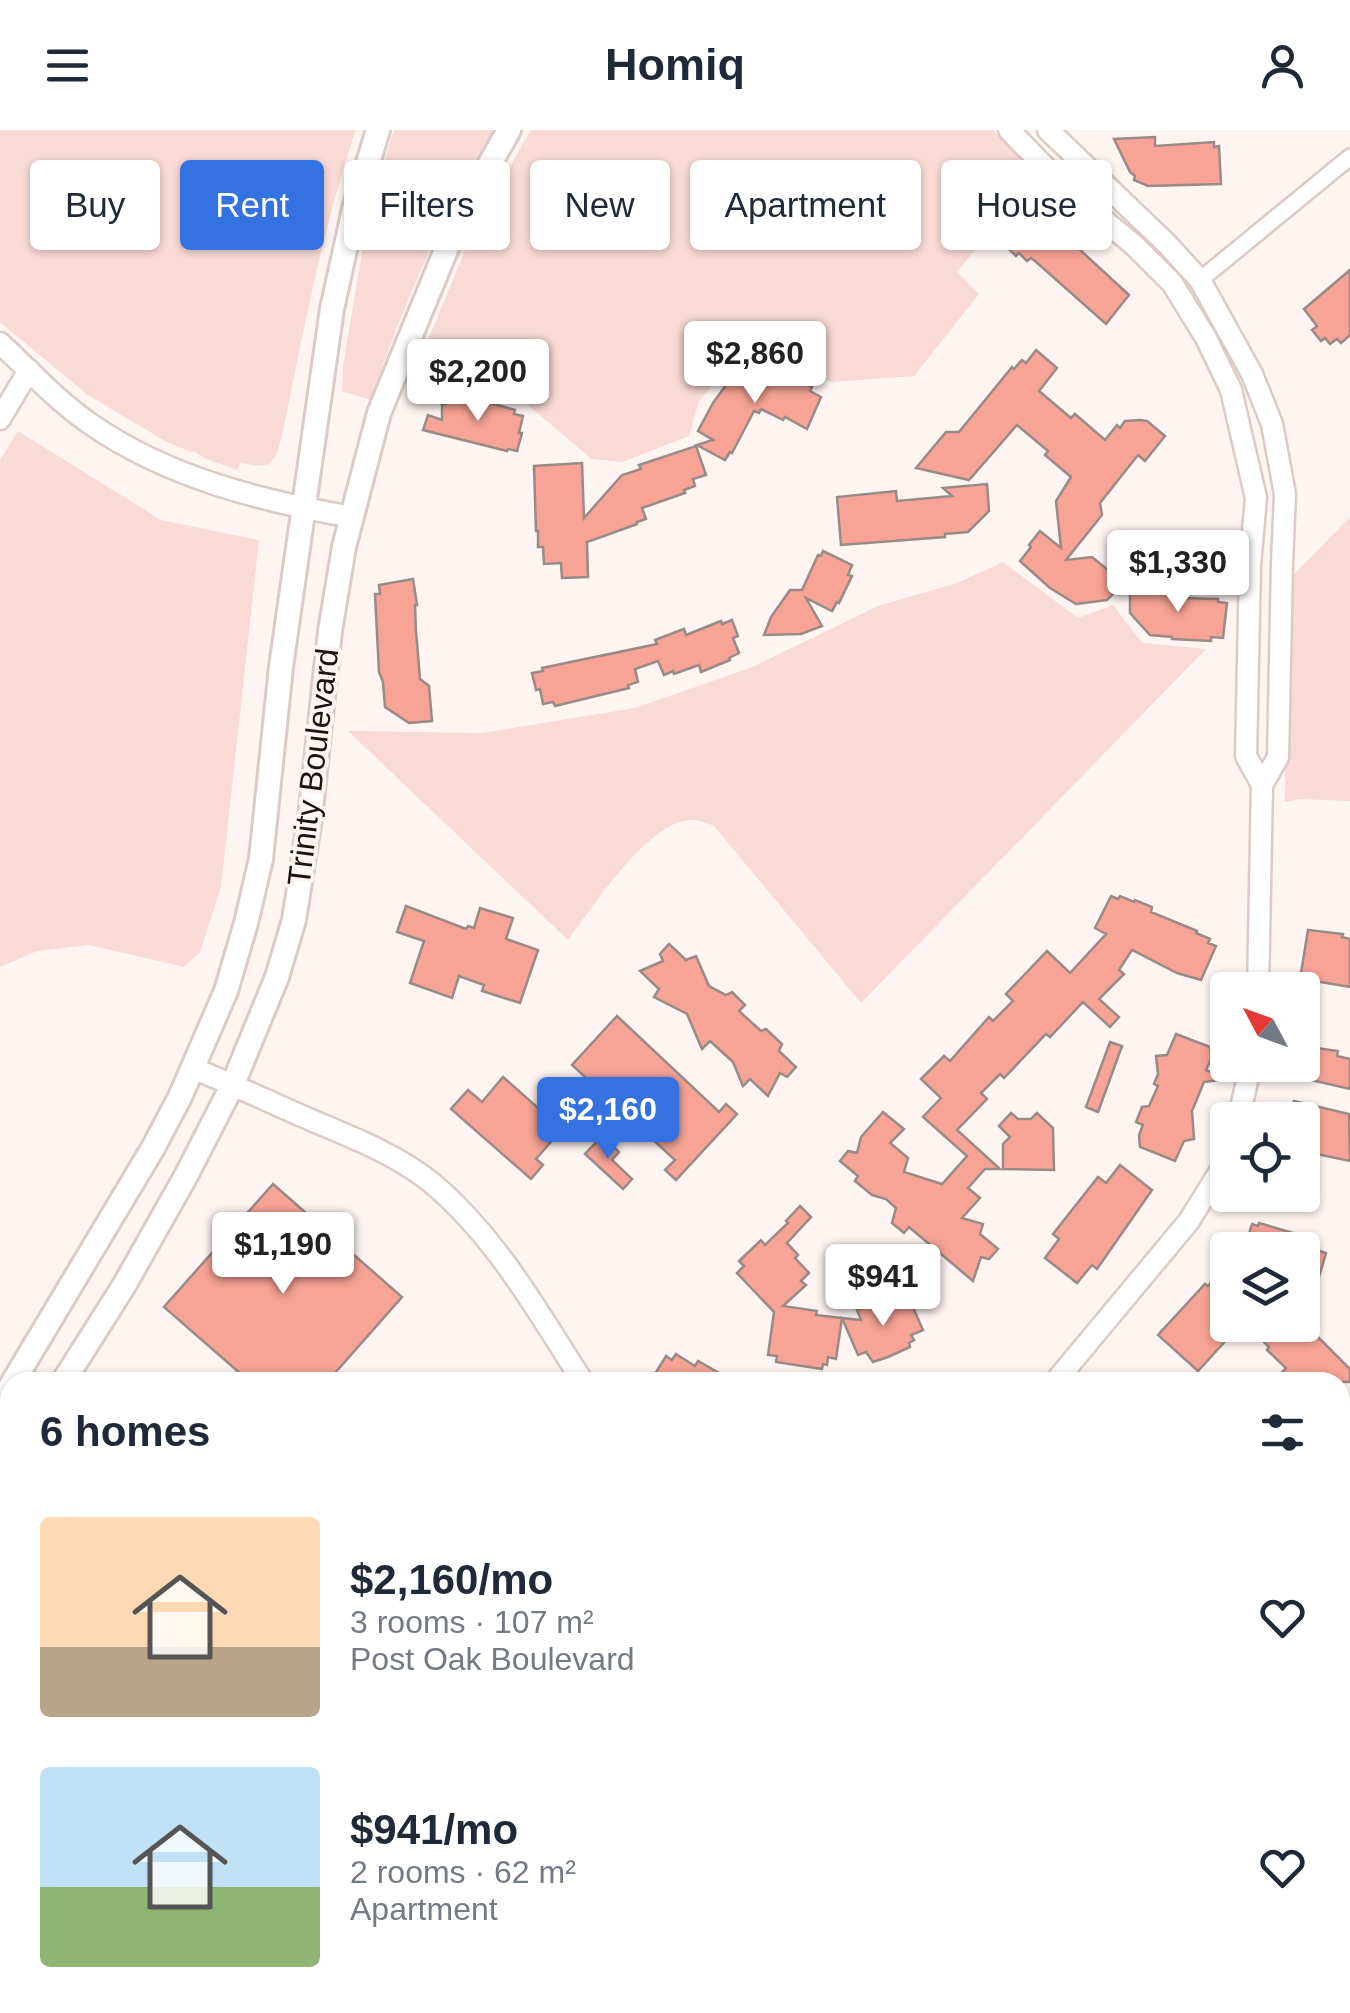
<!DOCTYPE html>
<meta charset="utf-8">
<style>
body{margin:0;font-family:Helvetica,sans-serif;background:#f6f6f7;color:#1f2937;height:100vh;display:flex;flex-direction:column;font-size:38px;white-space:nowrap}
*{box-sizing:border-box;margin:0}
p{font-size:32px;color:#747a83}
.icon{flex:none;width:55px;height:55px;fill:none;stroke:currentColor;stroke-width:2;stroke-linecap:round;stroke-linejoin:round}
.map{position:relative;flex:1;overflow:hidden}
.sheet{position:absolute;left:0px;top:1242px;width:1350px;height:642px;display:flex;flex-direction:column;background:#fff;border-radius:30px 30px 0 0;box-shadow:0 2px 8px #0004}
.sheet>*{flex:none}
.guide{position:absolute;left:30px;top:30px;width:1290px;height:90px;display:flex;gap:20px}
.needle{width:65px;rotate:311deg}
.fabs{position:absolute;left:1210px;top:842px;display:grid;gap:20px}
.fabs a{display:grid;place-items:center;width:110px;height:110px;border-radius:10px;background:#fff;box-shadow:0 2px 8px #0004;font-size:50px}
.price{position:absolute;translate:-50% -85px;padding:0 22px;border-radius:10px;background:#fff;color:#222;font-size:32px;line-height:65px;filter:drop-shadow(0 2px 5px #0008)}
.price::after{content:'';position:absolute;left:50%;top:60px;width:30px;height:22px;margin-left:-15px;background:inherit;clip-path:polygon(0 0,100% 0,50% 100%)}
.price.on{background:#3372e0;color:#fff}
ul{padding:0;list-style:none}
li{display:flex;align-items:center;gap:30px;height:250px;padding:0 40px}
li span{display:grid;place-items:center;flex:none;width:280px;height:200px;border-radius:10px;color:#555}
li>.icon{margin-inline-start:auto}
span .icon{width:120px;height:120px;fill:#fffc;stroke-width:1}
li b{font-size:42px}
h2{display:flex;justify-content:space-between;align-items:center;height:120px;padding:0 40px;font-size:42px}
.tag{padding:0 35px;border-radius:10px;background:#fff;box-shadow:0 2px 8px #0004;font-size:35px;line-height:90px}
.tag.on{background:#3372e0;color:#fff}
header{display:flex;justify-content:space-between;align-items:center;height:130px;padding:0 40px;background:#fff;font-size:45px;font-weight:600}
.map>svg:first-child{display:block}
</style>
<header><svg class="icon" aria-label="menu" viewBox="0 0 24 24"><path d="M4 6h16M4 12h16M4 18h16"/></svg>Homiq<svg class="icon" aria-label="person" viewBox="0 0 24 24"><circle cx="12" cy="8" r="4"/><path d="M4 21q1-7 8-7t8 7"/></svg></header>
<div class="map">
<svg width="1350" height="1883" viewBox="0 0 1350 1883">
<rect width="100%" height="100%" fill="#fef4f2"/>
<g fill="#fadad4">
<path d="M0,0H356C322,99 303,204 282,306C274,334 270,341 240,332L237,340L204,328L194,321L191,322L165,311L88,265L0,192Z"/>
<path d="M394,0H493C442,85 402,176 371,270L342,261L343,236L370,75Z"/>
<path d="M531,0H993L1035,45L957,142L979,164L914,246L831,252L743,218L699,271L689,306L622,332L592,329L518,267L414,244L473,101Z"/>
<path d="M18,301L161,390L259,410L221,757L200,822L184,837L89,815L37,821L0,837V330Z"/>
<path d="M1350,387V671L1300,669L1285,672L1288,451Z"/>
<path d="M1003,432L1078,488L1113,475L1142,513L1206,519L861,873L714,696C708,694 698,689 691,690C648,691 593,777 568,810L348,601L482,603L635,578L750,538L878,476L957,453Z"/>
</g>
<g fill="#f7a395" stroke="#9a8a87" stroke-width="2.5">
<path d="M1155,7V16L1214,12V17L1219,16L1221,54L1148,56L1134,50L1135,46L1130,42L1114,9Z"/>
<path d="M1016,85H1031L1039,86L1047,94H1052L1129,165L1106,194L1035,131L1031,128L1027,131L1019,123L1016,126L992,103L1008,87Z"/>
<path d="M1350,140V205L1341,213L1337,209L1330,214L1325,208L1321,211L1312,200L1317,196L1304,179Z"/>
<path d="M1036,220L1057,238L1039,261L1071,288L1075,284L1105,310L1117,295L1120,298L1125,291L1140,290L1147,291L1165,306L1145,331L1138,325L1100,373L1102,385L1066,430L1092,427L1124,453L1107,470L1076,474L1050,458L1020,431L1031,417L1029,415L1040,401L1061,418L1056,371L1071,347L1045,325L1048,321L1017,295L969,350L916,338L946,302H959L1012,237L1014,239L1022,230L1026,233Z"/>
<path d="M745,228L771,242L789,248L790,245L812,257L810,261L821,267L807,299L785,287L783,290L761,279L759,283L754,281L732,323L730,322L725,330L697,315L713,310L698,301L713,273L732,247L734,249Z"/>
<path d="M468,267L515,280L514,284L523,286L519,303H522L517,321L508,319L507,321L423,300L428,285L442,290V275Z"/>
<path d="M696,316L706,345L693,349L695,356L684,360L685,363L642,378L646,389L637,392V394L587,412L588,447L562,448L561,433L544,434L543,417H538V401H536L534,336L582,333L584,388L622,345L641,339L639,335Z"/>
<path d="M987,354L989,381L968,402L945,404V407L841,415L837,367L896,361L897,371L952,366L943,358Z"/>
<path d="M823,421L852,435L848,445L852,446L839,473L837,472L832,481L806,468L822,496L801,504L764,505L771,487L790,460H802L818,425L821,426Z"/>
<path d="M413,449L417,475H415L416,501L420,549L429,556L432,591L409,593L385,577L383,552L379,542L375,464H380L379,455Z"/>
<path d="M1130,458L1169,459L1180,468L1218,469V472L1227,473L1223,508L1211,507V511L1172,509V507L1150,505L1130,483Z"/>
<path d="M732,490L738,506L733,508L739,523L729,528L730,530L701,542L699,535L674,544L673,541L664,545L658,531L635,539L638,552L628,555L629,558L555,576L553,572L543,574L540,559L536,560L532,543L543,541L542,538L657,514L655,510L684,499L686,505L721,491L722,494Z"/>
<path d="M1111,766L1118,769L1120,766L1134,772L1135,770L1152,777L1151,782L1197,801L1196,803L1210,809L1208,813L1216,816L1201,850L1177,843L1132,820L1119,840L1124,844L1099,869L1119,887L1110,897L1083,872L1050,907L1046,904L1004,948L1000,944L981,963L987,969L957,1000L1000,1039H985L968,1058L980,1068L962,1088L983,1094L980,1104L998,1119L989,1129L981,1127L973,1151L909,1097L904,1103L892,1093L896,1078L886,1069L872,1065L855,1051L858,1046L840,1031L848,1021L857,1023L861,1007L883,982L904,999L890,1013L908,1028L904,1042L942,1054L967,1026L923,987L941,968L921,949L944,926L950,931L989,887L993,891L1013,871L1006,864L1047,821L1070,843L1106,804L1095,798Z"/>
<path d="M406,776L466,799L468,796L474,798L480,778L513,788L506,809L538,820L520,873L482,861L484,855L459,846L452,868L410,853L424,811L397,802Z"/>
<path d="M1308,800L1343,804L1342,807L1350,809V857L1303,849L1304,844L1301,843Z"/>
<path d="M669,814L686,830L696,826L709,856L726,865L732,862L745,875L739,881L761,901L766,899L782,914L779,921L796,937L787,947L780,943L768,966L750,949L743,956L733,932L710,911L702,919L687,884L654,867L659,859L640,841L663,831L660,824Z"/>
<path d="M617,886L719,982L726,974L737,984L676,1050L665,1040L675,1030L572,935Z"/>
<path d="M1176,904L1210,917L1211,929L1206,940L1228,949L1204,952L1192,981L1194,1009L1184,1011L1175,1031L1140,1017L1139,1005L1143,995L1136,992L1142,977L1149,976L1158,956L1154,954L1158,944L1156,926L1167,925Z"/>
<path d="M1110,912L1122,916L1098,982L1086,977Z"/>
<path d="M1302,916L1338,921L1337,926L1350,929V959L1307,949V945L1302,944Z"/>
<path d="M503,947L562,999L536,1029L543,1035L531,1049L451,979L468,960L482,972Z"/>
<path d="M1294,971L1349,984L1350,1031L1302,1021V990H1282L1285,974L1293,975Z"/>
<path d="M1011,983L1018,989H1031L1037,983L1053,998L1054,1040L1003,1039V1014L1010,1007L999,996Z"/>
<path d="M602,1006L619,1022L612,1030L632,1049L623,1059L585,1024Z"/>
<path d="M1120,1035L1152,1060L1097,1139L1092,1135L1077,1153L1045,1128L1059,1109L1053,1104L1098,1047L1106,1053Z"/>
<path d="M273,1054L402,1167L327,1252H250L164,1177Z"/>
<path d="M800,1076L811,1087L787,1113L798,1125L795,1128L809,1143L801,1151L806,1155L783,1176L817,1181L816,1185L842,1188L836,1229L828,1227L827,1235L823,1234L822,1239L776,1232L777,1226L768,1225L774,1182L737,1143L744,1136L739,1131L761,1110L765,1115L788,1093L786,1091Z"/>
<path d="M1259,1093L1314,1109L1311,1118L1326,1123L1315,1161L1302,1157V1120H1244L1252,1094L1258,1096Z"/>
<path d="M1216,1146L1228,1157V1195H1240L1198,1241L1158,1205L1205,1154L1208,1156Z"/>
<path d="M894,1167L896,1172L900,1171L903,1177L911,1173L923,1200L911,1205L914,1210L909,1213L910,1217L888,1227L873,1232L866,1222L858,1225L842,1188L861,1190L857,1180Z"/>
<path d="M1280,1195H1304L1311,1200L1350,1239V1252H1273L1286,1238L1267,1220L1269,1217L1264,1212Z"/>
<path d="M676,1224L695,1236L698,1231L735,1252H650L666,1226L672,1230Z"/>
</g>
<g fill="none" stroke-linecap="round" stroke-linejoin="round">
<g stroke="#dccac7" stroke-width="20">
<g id="minor">
<path d="M1200,150L1350,27"/>
<path d="M695,1875L704,1883"/>
<path d="M495,1883L501,1875"/>
</g>
</g>
<g stroke="#dccac7" stroke-width="25">
<g id="tertiary">
<path d="M1009,0L1068,61L1134,115L1172,153L1206,208L1231,260L1256,368L1250,435L1246,626L1262,655L1258,860"/>
<path d="M1048,0L1166,113L1200,150L1252,244L1272,294L1285,364L1282,433L1278,627L1262,655"/>
<path d="M0,213C30,241 58,272 92,295C169,348 262,371 352,387"/>
<path d="M0,289L29,240"/>
<path d="M192,938C233,954 271,973 311,990C353,1008 396,1024 432,1053C497,1108 538,1182 583,1252"/>
<path d="M1238,990L1251,935"/>
<path d="M1055,1252L1189,1091L1228,1028"/>
</g>
</g>
<g stroke="#dccac7" stroke-width="28">
<g id="secondary">
<path d="M13,1252L153,1018L180,967L226,861L246,793L261,729L281,537L332,179L354,79L378,0"/>
<path d="M63,1252L125,1154L187,1044L233,954L277,847L294,790L310,688L330,501L344,417L379,283L460,86L509,0"/>
<path d="M0,1276L10,1257"/>
<path d="M0,1399L10,1374"/>
</g>
</g>
<use href="#minor" stroke="#fff" stroke-width="15"/>
<use href="#tertiary" stroke="#fff" stroke-width="20"/>
<use href="#secondary" stroke="#fff" stroke-width="22"/>
</g>
<g text-anchor="middle" dominant-baseline="central" stroke-width="8" stroke-linejoin="round" paint-order="stroke">
<g font-size="32" fill="#191312" stroke="#fef4f2">
<text transform="translate(313 637) rotate(-83)">Trinity Boulevard</text>
</g>
</g>
</svg>
<div class="fabs">
<a><svg class="needle" viewBox="-14 -14 28 28"><path d="M0-13l5 13h-10z" fill="#e53935"/><path d="M0 13l5-13h-10z" fill="#747a83"/></svg></a>
<a><svg class="icon" aria-label="locate" viewBox="0 0 24 24"><circle cx="12" cy="12" r="6"/><path d="M12 2v4M12 18v4M2 12h4M18 12h4"/></svg></a>
<a><svg class="icon" aria-label="layers" viewBox="0 0 24 24"><path d="M12 4l9 5-9 5-9-5zM3 14l9 5 9-5"/></svg></a>
</div>
<b class="price" style="left:755px;top:276px">$2,860</b>
<b class="price" style="left:478px;top:294px">$2,200</b>
<b class="price" style="left:1178px;top:485px">$1,330</b>
<b class="price on" style="left:608px;top:1032px">$2,160</b>
<b class="price" style="left:283px;top:1167px">$1,190</b>
<b class="price" style="left:883px;top:1199px">$941</b>
<div class="guide">
<a class="tag">Buy</a>
<a class="tag on">Rent</a>
<a class="tag">Filters</a>
<a class="tag">New</a>
<a class="tag">Apartment</a>
<a class="tag">House</a>
</div>
<section class="sheet">
<h2>6 homes<svg class="icon" aria-label="filters" viewBox="0 0 24 24"><path d="M4 7h16M4 17h16"/><circle cx="9" cy="7" r="2"/><circle cx="15" cy="17" r="2"/></svg></h2>
<ul>
<li><span style="background:linear-gradient(#ffd9b3 65%,#b9a48a 0)"><svg class="icon" aria-label="home" viewBox="0 0 24 24"><path d="M3 11l9-7 9 7M6 9v11h12V9"/></svg></span><div><b>$2,160/mo</b><p>3 rooms · 107 m²</p><p>Post Oak Boulevard</p></div><svg class="icon" aria-label="heart" viewBox="0 0 24 24"><path d="M12 20l-8-8c-3-5 5-10 8-4 3-6 11-1 8 4z"/></svg></li>
<li><span style="background:linear-gradient(#bfe0f5 60%,#8fb573 0)"><svg class="icon" aria-label="home" viewBox="0 0 24 24"><path d="M3 11l9-7 9 7M6 9v11h12V9"/></svg></span><div><b>$941/mo</b><p>2 rooms · 62 m²</p><p>Apartment</p></div><svg class="icon" aria-label="heart" viewBox="0 0 24 24"><path d="M12 20l-8-8c-3-5 5-10 8-4 3-6 11-1 8 4z"/></svg></li>
</ul>
</section>
</div>
